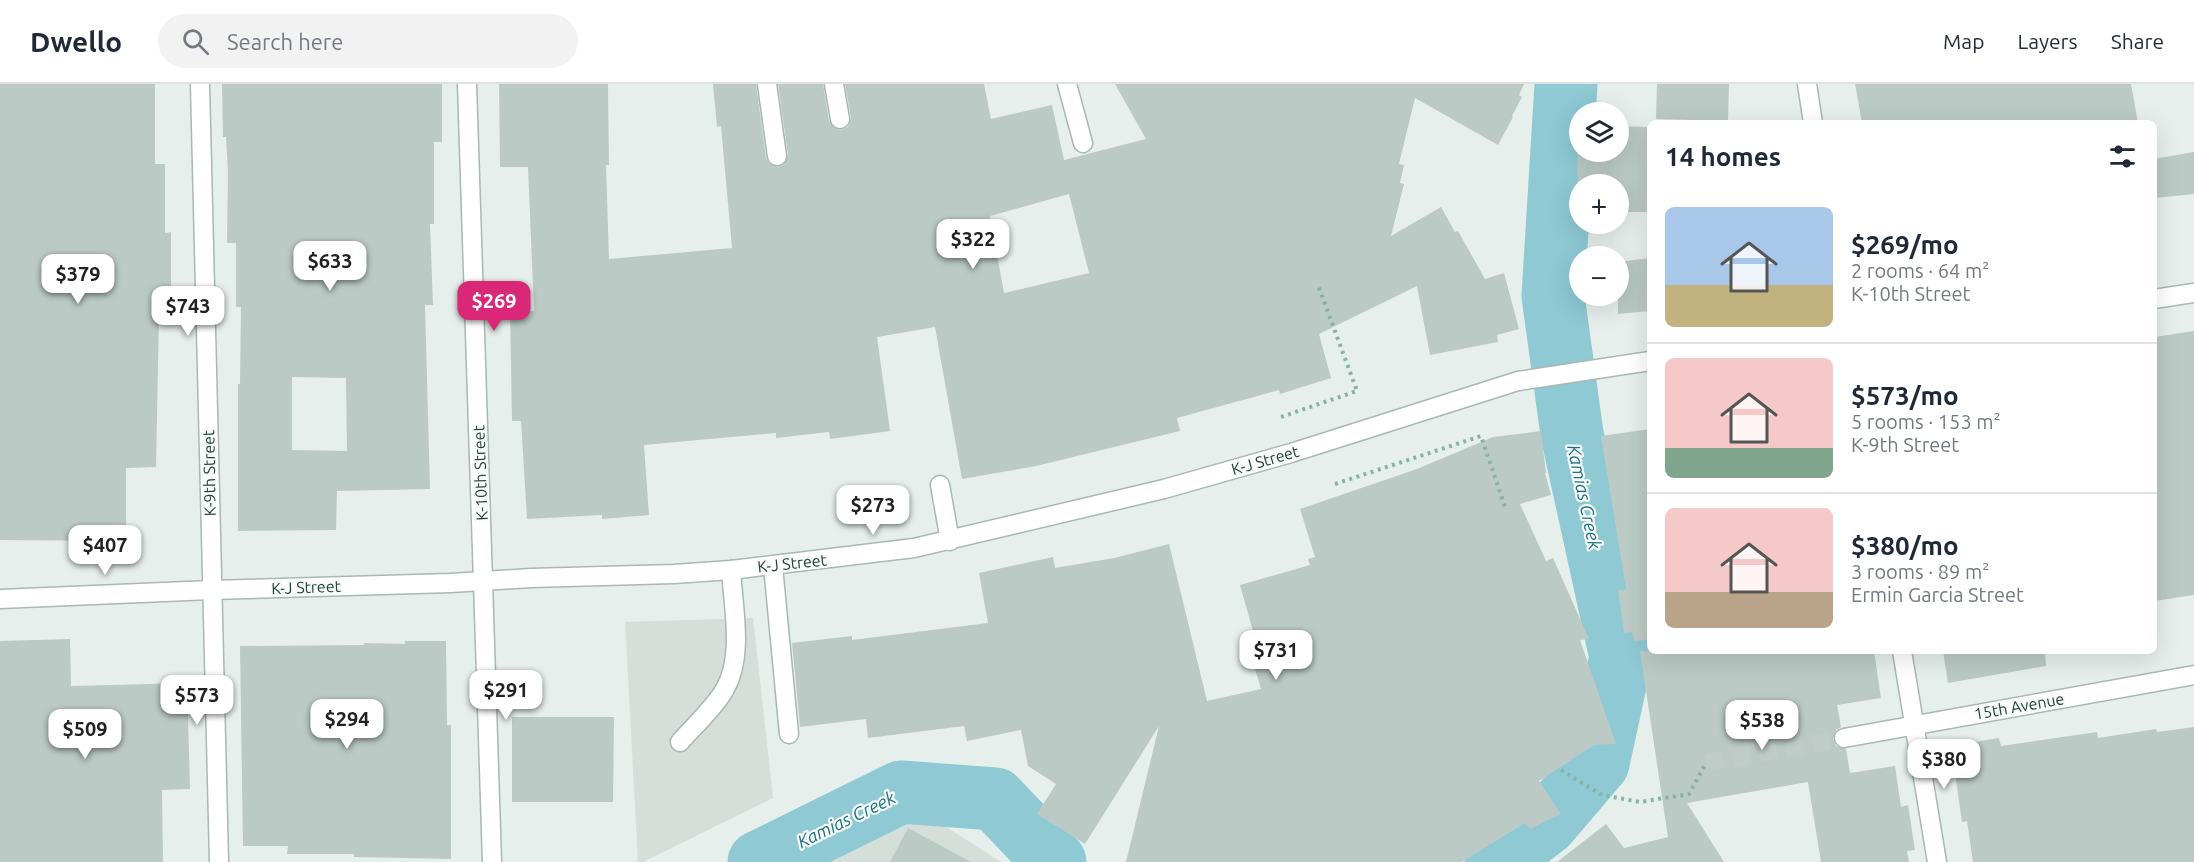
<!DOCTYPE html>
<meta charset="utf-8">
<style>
body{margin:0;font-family:Ubuntu,sans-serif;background:#f2f2f3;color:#1f2937;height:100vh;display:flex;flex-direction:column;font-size:22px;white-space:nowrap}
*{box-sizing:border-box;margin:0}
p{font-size:20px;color:#747a83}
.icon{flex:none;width:33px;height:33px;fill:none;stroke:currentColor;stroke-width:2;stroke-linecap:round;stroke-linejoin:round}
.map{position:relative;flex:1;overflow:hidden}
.side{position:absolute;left:1647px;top:36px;width:510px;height:534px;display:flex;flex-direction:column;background:#fff;border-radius:9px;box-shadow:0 6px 24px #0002}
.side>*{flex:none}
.controls{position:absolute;left:1569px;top:18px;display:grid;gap:12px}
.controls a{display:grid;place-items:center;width:60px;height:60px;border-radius:50%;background:#fff;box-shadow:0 6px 24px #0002;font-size:30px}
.price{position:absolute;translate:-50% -51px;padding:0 14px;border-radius:12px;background:#fff;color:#222;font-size:20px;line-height:39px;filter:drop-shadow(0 2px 3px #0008)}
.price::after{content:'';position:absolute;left:50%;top:36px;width:18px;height:14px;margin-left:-9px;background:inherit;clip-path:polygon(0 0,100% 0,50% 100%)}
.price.active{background:#db2777;color:#fff}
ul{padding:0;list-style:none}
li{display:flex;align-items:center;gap:18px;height:150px;padding:0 18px}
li+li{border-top:2px solid #e0e1e3}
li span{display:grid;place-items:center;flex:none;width:168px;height:120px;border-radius:9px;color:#555}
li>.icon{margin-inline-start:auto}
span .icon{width:72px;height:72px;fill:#fffc;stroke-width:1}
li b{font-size:26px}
h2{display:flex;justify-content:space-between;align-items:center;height:72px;padding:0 18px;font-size:26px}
header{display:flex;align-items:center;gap:36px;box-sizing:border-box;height:84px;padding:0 30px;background:#fff;border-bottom:2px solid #e0e1e3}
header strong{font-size:28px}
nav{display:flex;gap:33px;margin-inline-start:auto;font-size:21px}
.search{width:420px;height:54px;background:#f2f2f3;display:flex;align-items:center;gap:15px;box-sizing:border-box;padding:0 21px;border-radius:33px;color:#747a83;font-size:22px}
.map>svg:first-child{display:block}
</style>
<header>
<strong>Dwello</strong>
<div class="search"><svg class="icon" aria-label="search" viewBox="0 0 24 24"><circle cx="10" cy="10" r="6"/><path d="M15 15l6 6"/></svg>Search here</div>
<nav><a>Map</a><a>Layers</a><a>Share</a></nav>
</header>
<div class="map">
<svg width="2194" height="778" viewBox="0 0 2194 778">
<rect width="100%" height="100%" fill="#e6efeb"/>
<g fill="#d4dfda">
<path d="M753,534L773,714L643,778H638L625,538Z"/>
<path d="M907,718L1001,778H808Z"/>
</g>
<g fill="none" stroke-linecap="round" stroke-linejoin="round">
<g stroke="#8ec9d4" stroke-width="63">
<path d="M759,778L901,708L995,715L1055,778"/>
<path d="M1496,778L1546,740L1598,679L1621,573L1572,350L1553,212L1566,0"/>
</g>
</g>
<g fill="#bbcac4" fill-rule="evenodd">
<path d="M0,0H155V80H165V149L171,148V230H159L156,383L126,384V457L0,456Z"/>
<path d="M222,0H442V58H434V140H430L433,221H425L430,405L337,407L336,446L238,447V300H240L241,223H236V159H227L228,88L226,53H223ZM292,293L346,294L347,367L292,366Z"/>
<path d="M499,0H608L609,81H606L609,175L732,164L721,42L717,43L713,0H756L766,74L769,79L778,83L784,80L788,71L778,0H823L829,37L836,45L841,46L848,43L851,34L845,0H984L991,35L1052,21L1064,76L1146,55L1115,0H1524L1519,11L1522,13L1512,32L1513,33L1498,61L1415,14L1399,80L1404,81L1400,99L1404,100L1391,152L1441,123L1455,148L1458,147L1485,195L1504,189L1519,245L1497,251L1498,258L1430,271L1417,202L1319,250L1331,294L1280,310L1279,306L1177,334L1180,347L1036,382L962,395L935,243L877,253L890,347L830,355L829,348L776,354V349L644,361L649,431L602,435V431L527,435L521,337H512L510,227H534L528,83H500ZM1069,110L1089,189L1004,209L990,132Z"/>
<path d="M1657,0H1729L1728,37L1656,35Z"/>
<path d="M1855,0H2131L2138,39H1862Z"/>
<path d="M1578,42H1580V68H1618V42L1649,43L1648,128H1618V100H1580V128H1577Z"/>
<path d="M2194,68V110L2154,114V75Z"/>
<path d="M1650,174V227L1618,230V178Z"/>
<path d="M2194,247V511L2154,517V253Z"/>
<path d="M1650,345V556L1634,557L1632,548L1624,549L1618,506L1626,505L1601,352Z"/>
<path d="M1541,347L1546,389H1545L1551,411L1520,420L1546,477L1553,474L1589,555L1580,556L1616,660L1594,661L1539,697L1561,730L1530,745L1525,739L1462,778H1126L1159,642L1085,760L1037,730L1056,700L1028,682L1021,646L967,657L964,642L868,654L866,635L800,643L792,559L852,552V556L988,539L979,489L1053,473L1055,484L1114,474L1169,460L1207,617L1261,605L1251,571L1259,568L1240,501L1310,481L1308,475L1315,473L1300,425L1417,385L1493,353Z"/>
<path d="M70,555L71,602L187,599L190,705L162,706L163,778H0V557Z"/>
<path d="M405,557H446L447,641H451V775L354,773V770H287L288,762H243L240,562L364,561V559L405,560Z"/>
<path d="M1640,567H1874L1881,614L1837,621L1841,643L1836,646L1833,655L1836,662L1846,665L1850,689L1895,682L1901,723L1908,721L1915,766L1907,767L1909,778H1821L1808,698L1687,719L1724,778H1557L1606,740L1624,764L1668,753Z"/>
<path d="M1943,567H2045L2046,582L1948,599Z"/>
<path d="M512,633H614L613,718H512Z"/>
<path d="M2194,643V778H1973L1967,737L1962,738L1951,662L1999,654L2001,662L2097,648L2098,654L2156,645L2157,648Z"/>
<path d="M908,744L971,778H890Z"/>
</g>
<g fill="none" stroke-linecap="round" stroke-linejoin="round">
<path stroke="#bfccc8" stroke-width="18" stroke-dasharray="18 9" stroke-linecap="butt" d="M1706,679L1844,654"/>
<g stroke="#a8b8b2" stroke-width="21">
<g id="minor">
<path d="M200,0L219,778"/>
<path d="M467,0L492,778"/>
<path d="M767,0L777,72"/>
<path d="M834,0L840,35"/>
<path d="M1067,0L1083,59"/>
<path d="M1807,0L1813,39"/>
<path d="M2154,215L2194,209"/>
<path d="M940,401L950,457"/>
<path d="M773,482L789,650"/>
<path d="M0,515L211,506L451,499L531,494L674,490L731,486L914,464L1164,405L1291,369L1518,297L1650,277"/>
<path d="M1902,567L1937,778"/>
<path d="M1844,654L2194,591"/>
<path d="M680,658C693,643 716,622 725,605C744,572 733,523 731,486"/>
</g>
</g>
<g stroke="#86b3a5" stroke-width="4" stroke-dasharray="3 4.5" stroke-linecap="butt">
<path d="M1281,333L1357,307L1318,201"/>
<path d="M1335,400L1481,352L1505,423"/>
<path d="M1561,686L1602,711L1640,718L1689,710L1706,679"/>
</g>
<use href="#minor" stroke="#fff" stroke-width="18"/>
</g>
<g text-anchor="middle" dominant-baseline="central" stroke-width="4.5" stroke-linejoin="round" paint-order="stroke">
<g font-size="16" fill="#24423a" stroke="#f7fbf9">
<text transform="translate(1265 376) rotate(-16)">K-J Street</text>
<text transform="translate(209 389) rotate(-91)">K-9th Street</text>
<text transform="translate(480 389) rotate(-92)">K-10th Street</text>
<text transform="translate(792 479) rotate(-6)">K-J Street</text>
<text transform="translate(306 503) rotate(-2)">K-J Street</text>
<text transform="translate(2019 622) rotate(-10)">15th Avenue</text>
</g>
<g font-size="18" font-style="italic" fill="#1c6f80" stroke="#f7fbf9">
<text transform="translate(1585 413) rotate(78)">Kamias Creek</text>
<text transform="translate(846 735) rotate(-26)">Kamias Creek</text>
</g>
</g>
</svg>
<div class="controls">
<a><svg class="icon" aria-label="layers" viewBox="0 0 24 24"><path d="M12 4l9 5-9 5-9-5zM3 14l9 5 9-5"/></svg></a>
<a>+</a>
<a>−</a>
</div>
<b class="price" style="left:973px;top:186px">$322</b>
<b class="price" style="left:330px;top:208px">$633</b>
<b class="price" style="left:78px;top:221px">$379</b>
<b class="price active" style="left:494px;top:248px">$269</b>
<b class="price" style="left:188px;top:253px">$743</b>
<b class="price" style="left:873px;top:452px">$273</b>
<b class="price" style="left:105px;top:492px">$407</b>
<b class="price" style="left:1276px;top:597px">$731</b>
<b class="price" style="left:506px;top:637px">$291</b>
<b class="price" style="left:197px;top:642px">$573</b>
<b class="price" style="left:347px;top:666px">$294</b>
<b class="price" style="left:1762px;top:667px">$538</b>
<b class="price" style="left:85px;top:676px">$509</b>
<b class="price" style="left:1944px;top:706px">$380</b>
<section class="side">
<h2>14 homes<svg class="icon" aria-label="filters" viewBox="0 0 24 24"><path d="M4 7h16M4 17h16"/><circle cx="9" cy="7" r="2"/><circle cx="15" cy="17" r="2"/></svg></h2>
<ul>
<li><span style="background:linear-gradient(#a9c7e8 65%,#c2b280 0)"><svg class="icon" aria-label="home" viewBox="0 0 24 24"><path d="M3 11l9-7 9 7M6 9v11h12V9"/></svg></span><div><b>$269/mo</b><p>2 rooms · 64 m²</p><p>K-10th Street</p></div></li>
<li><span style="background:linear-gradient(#f6c9c9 75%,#7fa58c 0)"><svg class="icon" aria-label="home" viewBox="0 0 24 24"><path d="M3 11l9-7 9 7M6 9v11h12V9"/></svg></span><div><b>$573/mo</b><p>5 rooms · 153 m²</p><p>K-9th Street</p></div></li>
<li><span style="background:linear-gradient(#f6c9c9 70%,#b9a48a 0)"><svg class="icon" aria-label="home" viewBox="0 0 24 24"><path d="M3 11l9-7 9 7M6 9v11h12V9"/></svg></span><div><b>$380/mo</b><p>3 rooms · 89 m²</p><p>Ermin Garcia Street</p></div></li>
</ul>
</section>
</div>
